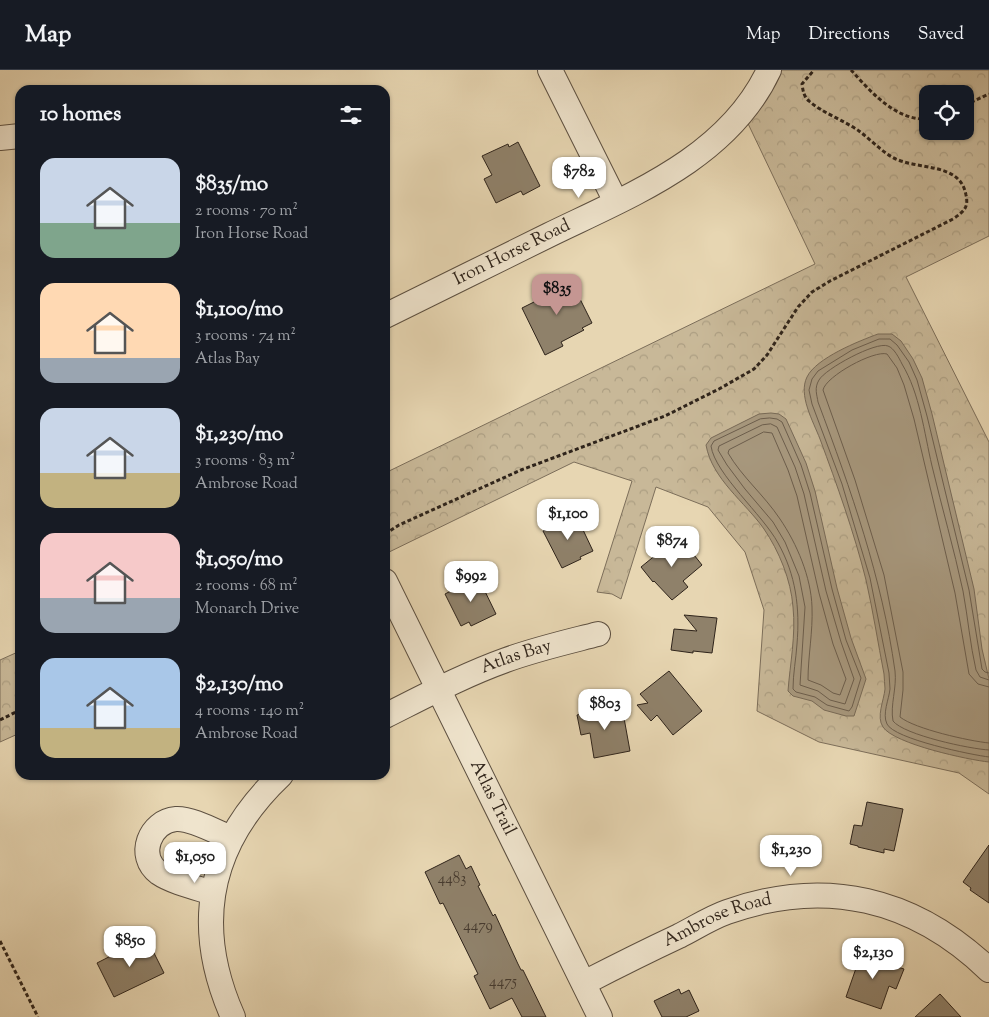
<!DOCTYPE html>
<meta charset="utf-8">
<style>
body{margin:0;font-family:"Sorts Mill Goudy",serif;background:#20242c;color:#f1f3f6;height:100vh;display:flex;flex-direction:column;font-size:19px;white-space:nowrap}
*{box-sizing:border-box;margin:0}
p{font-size:16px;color:#9ea1a6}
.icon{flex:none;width:28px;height:28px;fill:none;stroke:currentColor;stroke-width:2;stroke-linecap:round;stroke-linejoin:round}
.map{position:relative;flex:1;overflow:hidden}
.sheet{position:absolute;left:15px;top:15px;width:375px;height:695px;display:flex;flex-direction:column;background:#171b24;border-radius:15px;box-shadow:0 1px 4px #0004}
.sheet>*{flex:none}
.buttons{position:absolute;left:919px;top:15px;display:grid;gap:10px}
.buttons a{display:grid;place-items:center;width:55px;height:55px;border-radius:10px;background:#171b24;box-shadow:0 1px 4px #0004;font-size:25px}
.price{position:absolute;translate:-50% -42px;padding:0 11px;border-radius:10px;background:#fff;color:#222;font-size:16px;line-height:32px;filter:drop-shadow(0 1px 2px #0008)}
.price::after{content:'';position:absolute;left:50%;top:30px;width:15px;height:11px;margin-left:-8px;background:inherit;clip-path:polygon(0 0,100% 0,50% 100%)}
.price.active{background:#c59692;color:#111}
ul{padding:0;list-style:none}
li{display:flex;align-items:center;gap:15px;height:125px;padding:0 25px}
li span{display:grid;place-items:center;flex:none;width:140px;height:100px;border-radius:15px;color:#555}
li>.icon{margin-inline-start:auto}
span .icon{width:60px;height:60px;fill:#fffc;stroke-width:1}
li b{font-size:21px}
h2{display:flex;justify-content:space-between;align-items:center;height:60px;padding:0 25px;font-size:21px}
header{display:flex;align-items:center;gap:30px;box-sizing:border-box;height:70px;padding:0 25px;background:#171b24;border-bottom:1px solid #363941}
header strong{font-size:24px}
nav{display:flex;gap:28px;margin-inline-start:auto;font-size:18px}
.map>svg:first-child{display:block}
</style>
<header>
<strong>Map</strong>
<nav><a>Map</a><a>Directions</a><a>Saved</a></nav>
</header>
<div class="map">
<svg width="989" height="947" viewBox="0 0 989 947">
<defs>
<pattern id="park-crowns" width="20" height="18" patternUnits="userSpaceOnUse" patternTransform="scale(1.25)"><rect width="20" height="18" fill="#c8b898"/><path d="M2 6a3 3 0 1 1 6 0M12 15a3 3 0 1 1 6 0" fill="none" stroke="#ac9e82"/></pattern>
</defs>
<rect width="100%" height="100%" fill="#e7d6b2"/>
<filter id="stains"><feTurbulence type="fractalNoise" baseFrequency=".004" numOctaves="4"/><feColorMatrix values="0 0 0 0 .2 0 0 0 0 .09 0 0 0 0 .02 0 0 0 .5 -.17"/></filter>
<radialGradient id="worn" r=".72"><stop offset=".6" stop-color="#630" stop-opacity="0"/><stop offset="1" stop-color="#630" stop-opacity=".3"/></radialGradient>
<g fill="url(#park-crowns)" stroke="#7c6e5a" fill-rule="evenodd">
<path d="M759,0H989V166L906,207L989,372V724L959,703L819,672L757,641L764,540L745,482L708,437L656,417L621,529L612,524L597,522L632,411L574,392L385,484V403L815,194L742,41ZM928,24H965V61H928Z"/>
<path d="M20,581V663L0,672V590Z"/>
</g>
<g fill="#a8997f" stroke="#786a57">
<path d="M878,264H892L901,271L913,289L922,308L932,344L974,519L982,579L989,609V692C969,690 894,674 883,657C876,647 884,630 885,619C885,614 884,609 884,604C878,573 873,541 866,510C854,462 837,415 820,369C813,351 798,325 807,307C816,288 859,271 878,264Z"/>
<path d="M771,343L779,344L786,349L806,393L815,421L837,518L851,568L866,609L854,646H846L824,640L812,631L793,626L788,621C790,594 796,565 793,537C791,510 779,481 764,459C745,432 712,409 706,375L711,368L759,344Z"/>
</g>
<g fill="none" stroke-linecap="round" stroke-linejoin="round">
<g stroke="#6c5e4d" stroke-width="1">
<path d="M770,348L777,349L782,352L801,395L810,423L832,519L846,570L861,608L852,637L849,641L827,635L815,627L796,622L793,619C793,604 796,589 797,574C800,538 796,505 778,473C763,445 715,404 711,376L714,371L760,349Z"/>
<path d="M771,354L777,357L795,397L804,424L826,521L841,572L854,609L845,634L830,630L818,621L800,615L805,537L799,506L785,472L773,452L745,419L727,395L718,380L719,376L762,355Z"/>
<path d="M764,362L772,363L788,400L797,426L819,523L833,574L846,609L840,625L833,623L821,615L808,610C808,586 813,562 812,537C811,507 797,474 780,449C764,425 742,407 728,383L729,380Z"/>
<path d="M989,603L985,602L982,599L969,520L927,346L917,310L909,292L897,275L890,269H879L852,280L818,301L812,309L809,320L812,334L842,414L870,508L889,603C889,608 890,614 890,619C889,629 882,644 887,654C894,669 972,685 989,687"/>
<path d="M989,610L980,607L976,600C970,574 968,548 963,521C954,479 942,438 932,396C924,362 920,324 902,294C899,288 894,278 888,276C876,271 825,299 819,310C814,318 817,325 818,332C851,420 882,508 895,601C897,618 890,635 893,651C904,665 970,679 989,680"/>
<path d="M989,617L978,614L969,604L955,523L914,349L904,315L897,298L887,284C874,280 826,306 823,320L855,410L884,505L903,602V620L900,647C915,659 969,671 989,673"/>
</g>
</g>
<g fill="#8f816a" stroke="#2f241b">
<path d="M518,72L540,116L523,125L521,121L496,133L484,109L492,105L482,86L508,74L509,77Z"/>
<path d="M570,209L592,253L582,258L584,260L561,272L563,276L545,285L522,238L546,226L544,222Z"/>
<path d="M576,445L593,481L580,487L581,489L562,498L543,461Z"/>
<path d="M679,466L702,495L683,511L688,517L672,530L654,511L653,512L641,497Z"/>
<path d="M478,507L496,544L471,556L469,552L461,556L445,524Z"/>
<path d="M684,545L717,548L712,583L693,581V583L671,580L674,559L697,561Z"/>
<path d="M669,601L702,641L673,665L657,645L651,651L637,635L648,633L640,624Z"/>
<path d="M622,637L630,681L594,688L590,663L581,665L577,645L605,638V640Z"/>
<path d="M867,732L903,739L894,781L884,779V783L858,777V776L850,774L854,755L862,756Z"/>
<path d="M989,775V833L970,820L971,818L963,812Z"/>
<path d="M459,785L466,799L471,796L480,815L478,816L493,846L495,844L518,894L521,900H523L546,947H522L512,928L490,939L474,906L478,904L443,833L440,834L425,802Z"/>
<path d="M144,869L148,879L151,877L164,903L114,927L97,893Z"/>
<path d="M862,881L895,894L894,896L904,899L896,919L889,916L881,939L846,927Z"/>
<path d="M679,919L681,924L689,920L699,941L686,947H662L654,931Z"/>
<path d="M940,924L961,947H915Z"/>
</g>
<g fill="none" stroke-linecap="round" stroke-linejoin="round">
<g stroke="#5d5041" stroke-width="26">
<g id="minor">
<path d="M550,0L616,132"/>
<path d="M0,68L20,66"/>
<path id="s1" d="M385,246C440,219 494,192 549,165C631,125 728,88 769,0"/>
<path id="s2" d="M385,511L600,947"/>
<path id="s3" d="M385,646C425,626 464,605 506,590C536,579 567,572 598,564"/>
<path d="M213,823C197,818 172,812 159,803C136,786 150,751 176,749C192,748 216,762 231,768"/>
<path id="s4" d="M584,913C615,897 647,881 679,866C695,858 710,848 727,842C825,807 914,828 989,900"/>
<path d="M233,947C192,855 208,774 281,705"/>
</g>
</g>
<g stroke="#2f241b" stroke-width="3" stroke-dasharray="4 2.5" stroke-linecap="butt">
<path d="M851,0C871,22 896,51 928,49"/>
<path d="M965,35L989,24"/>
<path d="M385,464L399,455L521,400L665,346L719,319L754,299L767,285L798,237L812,222L830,211L953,149C963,142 969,138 966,125C960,91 916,101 892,87C880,80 870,69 859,61C845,51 821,42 809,31C804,27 803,21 802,14L814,0"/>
<path d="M0,650L20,640"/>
<path d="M0,871L38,947"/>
</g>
<use href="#minor" stroke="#efe4cd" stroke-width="24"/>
</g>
<g text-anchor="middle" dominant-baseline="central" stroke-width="4" stroke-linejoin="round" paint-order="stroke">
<g font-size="15" fill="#473b2f">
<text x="452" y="809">4483</text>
<text x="478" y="856">4479</text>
<text x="503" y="912">4475</text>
</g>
<g font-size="18" fill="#2f241b" stroke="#efe4cd">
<text stroke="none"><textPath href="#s1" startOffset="142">Iron Horse Road</textPath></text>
<text stroke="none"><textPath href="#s3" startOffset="144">Atlas Bay</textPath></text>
<text stroke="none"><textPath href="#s2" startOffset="242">Atlas Trail</textPath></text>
<text stroke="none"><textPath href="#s4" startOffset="148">Ambrose Road</textPath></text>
</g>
</g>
<rect width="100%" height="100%" filter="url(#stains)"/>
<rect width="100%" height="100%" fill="url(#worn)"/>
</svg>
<div class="buttons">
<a><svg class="icon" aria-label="locate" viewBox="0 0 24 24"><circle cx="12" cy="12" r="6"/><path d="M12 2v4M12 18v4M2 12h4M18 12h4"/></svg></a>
</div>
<b class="price" style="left:579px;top:129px">$782</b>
<b class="price active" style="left:557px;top:246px">$835</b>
<b class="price" style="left:568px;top:471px">$1,100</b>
<b class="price" style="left:672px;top:498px">$874</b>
<b class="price" style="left:471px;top:533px">$992</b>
<b class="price" style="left:605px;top:661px">$803</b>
<b class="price" style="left:791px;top:807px">$1,230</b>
<b class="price" style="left:195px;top:814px">$1,050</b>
<b class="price" style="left:130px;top:898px">$850</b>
<b class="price" style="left:873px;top:910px">$2,130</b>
<section class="sheet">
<h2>10 homes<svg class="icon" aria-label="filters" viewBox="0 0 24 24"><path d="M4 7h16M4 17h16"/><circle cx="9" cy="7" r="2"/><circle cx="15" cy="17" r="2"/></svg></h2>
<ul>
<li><span style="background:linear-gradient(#c9d6e8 65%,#7fa58c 0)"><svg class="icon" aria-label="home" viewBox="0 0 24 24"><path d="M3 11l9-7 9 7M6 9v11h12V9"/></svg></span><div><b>$835/mo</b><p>2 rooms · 70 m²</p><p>Iron Horse Road</p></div></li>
<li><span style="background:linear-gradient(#ffd9b3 75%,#9aa5b1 0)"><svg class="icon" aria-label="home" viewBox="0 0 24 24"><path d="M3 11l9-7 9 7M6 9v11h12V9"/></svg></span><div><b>$1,100/mo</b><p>3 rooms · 74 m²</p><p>Atlas Bay</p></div></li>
<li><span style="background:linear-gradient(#c9d6e8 65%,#c2b280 0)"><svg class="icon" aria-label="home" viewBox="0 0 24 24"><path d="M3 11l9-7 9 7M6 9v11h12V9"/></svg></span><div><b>$1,230/mo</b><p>3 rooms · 83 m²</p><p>Ambrose Road</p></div></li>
<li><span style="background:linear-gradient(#f6c9c9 65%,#9aa5b1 0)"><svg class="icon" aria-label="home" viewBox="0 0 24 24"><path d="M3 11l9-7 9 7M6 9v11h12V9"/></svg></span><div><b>$1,050/mo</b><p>2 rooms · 68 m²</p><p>Monarch Drive</p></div></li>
<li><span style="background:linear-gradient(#a9c7e8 70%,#c2b280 0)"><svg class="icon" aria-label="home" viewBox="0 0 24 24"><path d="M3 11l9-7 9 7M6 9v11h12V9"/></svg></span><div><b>$2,130/mo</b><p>4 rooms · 140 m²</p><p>Ambrose Road</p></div></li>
</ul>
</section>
</div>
